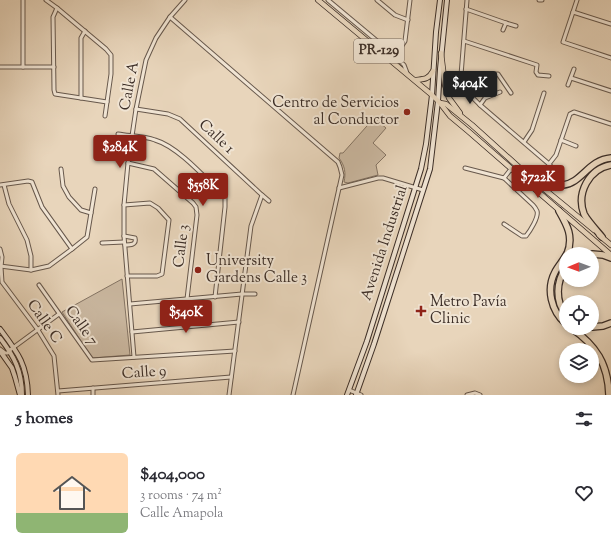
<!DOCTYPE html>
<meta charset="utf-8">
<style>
body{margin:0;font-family:"Sorts Mill Goudy",serif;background:#f2f2f3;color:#2b2b33;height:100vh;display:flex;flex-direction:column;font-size:15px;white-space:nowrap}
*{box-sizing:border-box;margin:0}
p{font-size:13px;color:#7c7c81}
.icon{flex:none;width:22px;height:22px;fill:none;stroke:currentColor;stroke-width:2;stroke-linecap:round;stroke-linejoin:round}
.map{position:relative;height:395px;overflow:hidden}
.sheet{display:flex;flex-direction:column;background:#fff;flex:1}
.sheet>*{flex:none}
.needle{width:26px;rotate:269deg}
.controls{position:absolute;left:559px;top:247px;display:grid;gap:8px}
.controls a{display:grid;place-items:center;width:40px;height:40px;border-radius:50%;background:#fff;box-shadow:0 2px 6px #0003;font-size:20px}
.price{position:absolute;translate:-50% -34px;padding:0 9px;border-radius:4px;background:#8f2418;color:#fff;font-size:13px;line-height:26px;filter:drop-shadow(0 1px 2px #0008)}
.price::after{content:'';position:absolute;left:50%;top:24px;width:12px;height:9px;margin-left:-6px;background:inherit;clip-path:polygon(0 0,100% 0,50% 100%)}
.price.current{background:#222;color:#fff}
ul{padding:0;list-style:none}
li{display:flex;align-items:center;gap:12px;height:100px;padding:0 16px}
li span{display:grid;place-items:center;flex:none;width:112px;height:80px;border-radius:6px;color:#555}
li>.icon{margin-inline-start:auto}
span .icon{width:48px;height:48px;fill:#fffc;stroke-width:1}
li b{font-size:17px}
h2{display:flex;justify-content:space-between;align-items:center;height:48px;padding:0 16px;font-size:17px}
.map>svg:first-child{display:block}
</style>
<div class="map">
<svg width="611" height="395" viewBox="0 0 611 395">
<rect width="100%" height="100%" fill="#e8d5bb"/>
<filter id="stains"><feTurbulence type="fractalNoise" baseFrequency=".005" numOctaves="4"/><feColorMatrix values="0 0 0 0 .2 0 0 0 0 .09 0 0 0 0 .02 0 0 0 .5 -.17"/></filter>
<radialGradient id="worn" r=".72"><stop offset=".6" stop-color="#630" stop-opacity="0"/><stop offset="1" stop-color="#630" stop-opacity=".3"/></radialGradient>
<g fill="#cbb9a2" stroke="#847464">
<path d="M374,118L386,128L373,143L386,155L376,165L378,175L348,183L344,182C346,173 345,166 339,158L340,153H343Z"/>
<path d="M122,279L130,355L92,358L62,312Z"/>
</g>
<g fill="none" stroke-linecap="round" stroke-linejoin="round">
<g stroke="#67584c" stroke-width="5">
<g id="street">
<path d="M23,0V67"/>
<path d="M46,0L57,8L106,49L111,55V74L105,116"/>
<path d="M328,0L395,56L404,65L407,73"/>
<path d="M377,0L395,15L408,20"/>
<path d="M467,0L461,75L467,92L480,105L549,164L554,170L558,177"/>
<path d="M539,0H542"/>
<path d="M577,0L563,42L611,58"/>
<path d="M57,8L53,17L54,90L55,94L107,102"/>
<path d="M466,9L506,23L516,26"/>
<path d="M573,12L611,24"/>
<path d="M170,17L338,162L340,167L342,175L293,395"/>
<path d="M503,30L506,23"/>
<path d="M464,41L537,65L536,72L538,75L549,76"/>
<path d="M391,60L395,56L405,41L410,0"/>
<path d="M0,67H54"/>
<path d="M461,75L498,74L511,93"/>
<path d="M571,78L611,91"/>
<path d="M568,85L574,69"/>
<path d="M81,98V38L85,31"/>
<path d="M480,105L485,98L500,92"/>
<path d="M136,109L168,114L180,119L262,195L251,226L229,395"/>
<path d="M118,134C130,136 144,136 155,140C179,147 207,180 225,197V207L215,297"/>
<path d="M561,140L576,146"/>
<path d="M524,142L532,130L544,93"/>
<path d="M128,163L154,169L193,203L196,207L197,215L187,299"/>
<path d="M549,164L556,155L570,114L574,112L611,124"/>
<path d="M465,168L504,178L533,205C534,206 536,209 537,211C539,217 530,231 526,236H522L504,224"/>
<path d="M61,169L63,186L69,197L81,210L91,213"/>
<path d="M504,178L511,169"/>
<path d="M0,185L28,181L32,182L42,207L72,249"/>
<path d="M4,185L9,204L27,240L31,256V270"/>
<path d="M339,188L378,178H383L423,190"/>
<path d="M262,195L269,201"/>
<path d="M124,205L150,203L158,208L169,220L162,274L157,276H127"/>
<path d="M124,236L135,238C137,245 130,245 125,245"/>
<path d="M102,243L124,242"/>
<path d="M0,249L2,257L1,267L2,282L38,330L54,356L58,395"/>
<path d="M0,266L31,270L49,266L72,249L87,237L95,189"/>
<path d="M39,285L92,360L235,351"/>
<path d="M130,304L242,294H255"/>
<path d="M132,332L239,322"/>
<path d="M0,349L5,353H8L10,350L59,314"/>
<path d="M134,357L124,236V205L128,163L136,109L146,60L156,38L170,17L185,0"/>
<path d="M93,388V395"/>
<path d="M349,390L361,395"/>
<path d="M58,391L231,377"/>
<path d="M467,395L475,393L480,395"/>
</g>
</g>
<g stroke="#3c2e27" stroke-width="6">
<g id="secondary">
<path d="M0,329C18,353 27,364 28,395"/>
<path d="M0,338C14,356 22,371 22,395"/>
<path d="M0,351L12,368L15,377L20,395"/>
<path d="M347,395L367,341L421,169L426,144L432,95L436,32L440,0"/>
<path d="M356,395L374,344L430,169L438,101L440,69L447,0"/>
</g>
</g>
<g stroke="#3c2e27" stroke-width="6">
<g id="primary">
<path d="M318,0L432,95L440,103L450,116L468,131L611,255"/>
<path d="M441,53L445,85L449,98L460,113"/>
<path d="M415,80C424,79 428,80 433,71"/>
<path d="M440,103L446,104L472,125L532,179L594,230"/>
<path d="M599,235L611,245"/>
</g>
</g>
<g stroke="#3c2e27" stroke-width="8">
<g id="highway">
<path d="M532,179C542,182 552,186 563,185C582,183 588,160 611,158"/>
<path d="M559,211C567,225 574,237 567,254"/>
<path d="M602,237C597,231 587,220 584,214C576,193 589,169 611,165"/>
<path d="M592,254L603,255L611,258"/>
<path d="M566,255C563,261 558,266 555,272C546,289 551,311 566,324"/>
<path d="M566,267C556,282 555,301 566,315"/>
<path d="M592,327L603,326L611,323"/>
<path d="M571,328C596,345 608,364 609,395"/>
</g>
</g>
<use href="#street" stroke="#f0e4d3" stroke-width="3"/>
<use href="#secondary" stroke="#f0e4d3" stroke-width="4"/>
<use href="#primary" stroke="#e8d5bb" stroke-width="4.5"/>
<use href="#highway" stroke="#e8d5bb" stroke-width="5.5"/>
</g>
<g fill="#8f2418" stroke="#f0e4d3" stroke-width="1.5">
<circle cx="407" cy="112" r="4"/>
<circle cx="198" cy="270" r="4"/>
<path d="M419 305h4v4h4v4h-4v4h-4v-4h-4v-4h4z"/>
</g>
<g text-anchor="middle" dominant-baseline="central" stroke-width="4" stroke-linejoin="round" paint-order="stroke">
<rect fill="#f0e4d3" stroke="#72655b" stroke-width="1" x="354" y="39" width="50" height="24" rx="3"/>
<g font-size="14" font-weight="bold" fill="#3c2e27">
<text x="379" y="51">PR-129</text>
</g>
<g font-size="15" fill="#3c2e27" stroke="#f0e4d3">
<text transform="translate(130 86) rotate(-79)">Calle A</text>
<text transform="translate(216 137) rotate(43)">Calle 1</text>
<text transform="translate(385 243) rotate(-72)">Avenida Industrial</text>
<text transform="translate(182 246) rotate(-83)">Calle 3</text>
<text transform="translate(44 322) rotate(55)">Calle C</text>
<text transform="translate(81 326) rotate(55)">Calle 7</text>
<text transform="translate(144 373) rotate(-4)">Calle 9</text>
</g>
<g font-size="15" fill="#3c2e27" stroke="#f0e4d3" text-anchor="start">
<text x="399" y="103" text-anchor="end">Centro de Servicios<tspan x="399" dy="17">al Conductor</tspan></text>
<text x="206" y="261">University<tspan x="206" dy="17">Gardens Calle 3</tspan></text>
<text x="430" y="302">Metro Pavía<tspan x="430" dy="17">Clinic</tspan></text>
</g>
</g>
<rect width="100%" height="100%" filter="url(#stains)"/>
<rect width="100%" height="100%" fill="url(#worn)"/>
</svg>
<div class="controls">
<a><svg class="needle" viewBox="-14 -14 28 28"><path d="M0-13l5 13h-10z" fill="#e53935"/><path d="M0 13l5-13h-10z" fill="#7c7c81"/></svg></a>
<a><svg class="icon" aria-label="locate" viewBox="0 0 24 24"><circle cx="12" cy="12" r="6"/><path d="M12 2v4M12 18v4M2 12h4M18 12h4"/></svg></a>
<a><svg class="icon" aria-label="layers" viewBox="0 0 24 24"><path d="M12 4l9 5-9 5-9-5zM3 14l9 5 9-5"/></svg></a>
</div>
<b class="price current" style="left:470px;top:105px">$404K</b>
<b class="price" style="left:120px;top:169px">$284K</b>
<b class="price" style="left:538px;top:199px">$722K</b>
<b class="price" style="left:203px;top:207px">$558K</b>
<b class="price" style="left:186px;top:334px">$540K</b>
</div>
<section class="sheet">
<h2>5 homes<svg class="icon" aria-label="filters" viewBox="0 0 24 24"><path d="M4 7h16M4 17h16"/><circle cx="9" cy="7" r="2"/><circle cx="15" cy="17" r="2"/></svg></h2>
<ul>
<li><span style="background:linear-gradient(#ffd9b3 75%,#8fb573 0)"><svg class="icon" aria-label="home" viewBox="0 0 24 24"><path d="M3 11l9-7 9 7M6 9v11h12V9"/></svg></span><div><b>$404,000</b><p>3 rooms · 74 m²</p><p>Calle Amapola</p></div><svg class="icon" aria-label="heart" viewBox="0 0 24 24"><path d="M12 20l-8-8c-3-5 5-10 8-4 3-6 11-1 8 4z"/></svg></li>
</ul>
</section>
